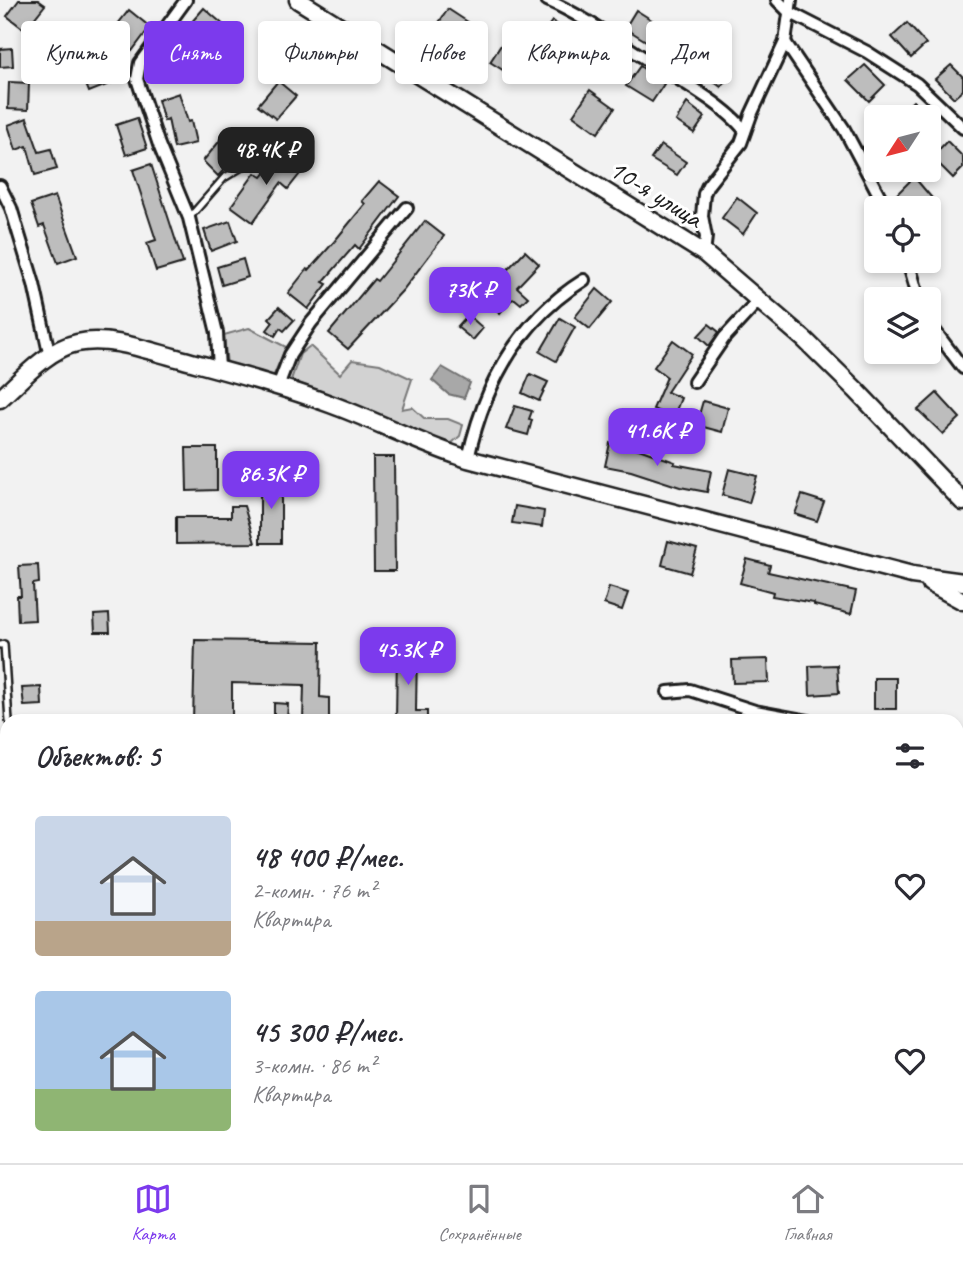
<!DOCTYPE html>
<html lang="ru">
<meta charset="utf-8">
<style>
body{margin:0;font-family:Caveat,sans-serif;background:#f7f7f7;color:#2b2b33;height:100vh;display:flex;flex-direction:column;font-size:26px;white-space:nowrap}
*{box-sizing:border-box;margin:0}
p{font-size:23px;color:#7c7c81}
.icon{flex:none;width:38px;height:38px;fill:none;stroke:currentColor;stroke-width:2;stroke-linecap:round;stroke-linejoin:round}
.map{position:relative;flex:1;overflow:hidden}
.details{position:absolute;left:0px;top:714px;width:964px;height:450px;display:flex;flex-direction:column;background:#fff;border-radius:21px 21px 0 0;box-shadow:0 4px 10px #0003}
.details>*{flex:none}
.guide{position:absolute;left:21px;top:21px;width:922px;height:63px;display:flex;gap:14px}
.needle{width:46px;rotate:234deg}
.fabs{position:absolute;left:864px;top:105px;display:grid;gap:14px}
.fabs a{display:grid;place-items:center;width:77px;height:77px;border-radius:7px;background:#fff;box-shadow:0 4px 10px #0003;font-size:35px}
.price{position:absolute;translate:-50% -60px;padding:0 16px;border-radius:14px;background:#7c3aed;color:#fff;font-size:23px;line-height:46px;filter:drop-shadow(0 2px 4px #0008)}
.price::after{content:'';position:absolute;left:50%;top:42px;width:21px;height:16px;margin-left:-10px;background:inherit;clip-path:polygon(0 0,100% 0,50% 100%)}
.price.on{background:#222;color:#fff}
ul{padding:0;list-style:none}
li{display:flex;align-items:center;gap:21px;height:175px;padding:0 35px}
li span{display:grid;place-items:center;flex:none;width:196px;height:140px;border-radius:7px;color:#555}
li>.icon{margin-inline-start:auto}
span .icon{width:84px;height:84px;fill:#fffc;stroke-width:1}
li b{font-size:30px}
h2{display:flex;justify-content:space-between;align-items:center;height:84px;padding:0 35px;font-size:30px}
.chip{padding:0 24px;border-radius:7px;background:#fff;box-shadow:0 4px 10px #0003;font-size:24px;line-height:63px}
.chip.on{background:#7c3aed;color:#fff}
.tab-bar{display:flex;justify-content:space-around;align-items:center;height:98px;border-top:2px solid #e1e1e2;background:#fff;font-size:19px;color:#7c7c81}
.tab-bar a{display:grid;justify-items:center;gap:4px}
.tab-bar .on{color:#7c3aed}
.map>svg:first-child{display:block}
</style>
<div class="map">
<svg width="963" height="1163" viewBox="0 0 963 1163">
<rect width="100%" height="100%" fill="#f2f2f2"/>
<filter id="ink" filterUnits="userSpaceOnUse"><feTurbulence type="fractalNoise" baseFrequency=".0143" numOctaves="2"/><feDisplacementMap in="SourceGraphic" scale="14" xChannelSelector="R" yChannelSelector="G"/><feConvolveMatrix kernelMatrix="1 2 1 2 8 2 1 2 1" color-interpolation-filters="sRGB"/></filter>
<g filter="url(#ink)">
<g fill="#d2d2d2" stroke="#777" stroke-width="2">
<path d="M249,328L286,347L273,377L227,365L224,335Z"/>
<path d="M310,346L340,374L352,360L380,364L412,379L402,409L412,407L425,419H448L463,425L460,436L452,443L425,440L331,396L291,380L300,354Z"/>
</g>
<path fill="#a8a8a8" stroke="#707070" stroke-width="2" d="M442,367L470,383L464,398L448,394L432,380Z"/>
<g fill="#bdbdbd" stroke="#1c1c1c" stroke-width="2">
<path d="M19,0H38L45,5L25,30L7,16Z"/>
<path d="M204,8L232,32L202,66L175,41Z"/>
<path d="M448,9L474,26L463,44L436,27Z"/>
<path d="M129,10L150,27L132,51L110,34Z"/>
<path d="M636,10L666,29L654,46L625,28Z"/>
<path d="M552,21L575,36L561,57L538,40Z"/>
<path d="M907,23L926,44L911,58L892,37Z"/>
<path d="M593,40L616,56L604,77L582,62Z"/>
<path d="M503,42L522,55L509,74L490,62Z"/>
<path d="M12,48L13,66L0,67V49Z"/>
<path d="M108,59L117,81L89,92L80,69Z"/>
<path d="M719,59L733,70L721,87L706,76Z"/>
<path d="M865,65L885,85L869,101L848,80Z"/>
<path d="M951,65L963,77V90L954,98L935,79Z"/>
<path d="M640,66L664,84L652,102L626,86Z"/>
<path d="M278,81L296,96L276,119L258,105Z"/>
<path d="M9,82L29,83L28,110L8,109Z"/>
<path d="M590,90L615,108L598,133L573,115Z"/>
<path d="M179,93L188,122L191,121L196,143L174,148L168,119L164,121L158,100Z"/>
<path d="M913,101L925,112L920,117H896Z"/>
<path d="M687,103L705,117L694,133L676,121Z"/>
<path d="M27,118L39,152L51,149L57,169L35,175L27,146L16,150L8,125Z"/>
<path d="M137,118L147,148L126,155L116,125Z"/>
<path d="M877,129V167L863,147Z"/>
<path d="M223,137L240,153L218,176L203,161Z"/>
<path d="M947,141L963,157V168L953,178L932,157Z"/>
<path d="M661,145L686,162L677,175L651,159Z"/>
<path d="M282,152L303,170L288,189L281,183L253,222L231,206L255,173L262,177Z"/>
<path d="M151,164L183,263L156,271L147,243L156,240L133,170Z"/>
<path d="M914,177L937,204L933,208H897L891,200Z"/>
<path d="M379,181L399,196L359,249L355,245L323,282L327,284L308,309L288,293L307,269L309,270L333,243L365,204L362,201Z"/>
<path d="M55,196L77,256L58,263L44,225L39,227L31,204Z"/>
<path d="M737,197L757,213L743,234L722,218Z"/>
<path d="M230,221L237,241L211,251L204,230Z"/>
<path d="M425,221L444,236L403,290L348,349L329,333L374,279L377,281Z"/>
<path d="M525,251L539,264L517,287L528,297L521,304L515,299L511,300L500,313L486,301L497,288L493,285Z"/>
<path d="M243,259L248,277L222,285L217,267Z"/>
<path d="M597,289L612,302L590,329L575,317Z"/>
<path d="M279,307L294,320L284,331L280,328L275,336L267,330L273,322L269,318Z"/>
<path d="M468,315L483,328L473,340L457,327Z"/>
<path d="M560,318L575,327L556,361L540,352Z"/>
<path d="M709,324L719,332L709,346L698,336Z"/>
<path d="M673,340L692,354L667,392L681,398L673,418L653,409L667,377L654,367Z"/>
<path d="M530,374L548,382L539,401L522,393Z"/>
<path d="M937,393L960,418L943,434L918,410Z"/>
<path d="M703,401L728,408L722,432L696,425Z"/>
<path d="M515,406L532,411L529,419L532,420L528,435L506,429Z"/>
<path d="M610,443L636,448L675,462L674,464L711,471L707,492L680,487L631,471L605,466Z"/>
<path d="M186,448H217V490L187,491Z"/>
<path d="M373,457H394L395,571H374Z"/>
<path d="M729,469L757,476L749,503L722,495Z"/>
<rect x="260" y="479" width="21" height="64"/>
<path d="M802,495L824,502L817,521L795,514Z"/>
<path d="M231,506H244L255,543L176,544V517H231Z"/>
<path d="M515,506L544,511L542,527L512,523Z"/>
<path d="M668,541L697,549L690,573L662,565Z"/>
<path d="M747,559L770,565L768,572L856,591L851,614L814,605V603L772,596L773,592L740,583Z"/>
<path d="M38,565L39,583L33,584L35,620L18,621L17,596H21L19,566Z"/>
<path d="M609,587L628,593L622,610L604,604Z"/>
<path d="M109,614L110,632H95L94,615Z"/>
<path d="M195,640L321,642L320,697L329,698V721H303L304,685L232,683V721H193Z"/>
<path d="M397,649L417,650L416,711H427V721H396Z"/>
<path d="M768,659L769,682L733,683L732,660Z"/>
<path d="M837,665L839,693L810,695L809,666Z"/>
<rect x="874" y="678" width="22" height="31"/>
<path d="M41,687L42,705L24,706L22,688Z"/>
<path d="M274,703L288,704L287,721H274Z"/>
</g>
<g fill="none" stroke-linecap="round" stroke-linejoin="round">
<g stroke="#1c1c1c" stroke-width="10">
<g id="lane">
<path d="M189,218L224,178L250,162"/>
<path d="M0,645L4,644L9,721"/>
<path d="M320,1163L322,1157"/>
<path d="M538,1163V1157"/>
</g>
</g>
<g stroke="#1c1c1c" stroke-width="16">
<g id="street">
<path d="M186,0L140,63L137,79L159,145L189,218L217,333L219,369"/>
<path d="M547,0C583,16 616,40 649,61C678,79 725,105 745,131"/>
<path d="M777,0L789,12L867,52L917,84L963,128"/>
<path d="M785,42L844,129L886,208"/>
<path d="M0,186L11,208L34,284L50,357"/>
<path d="M704,253L706,237L702,216L704,194L708,185L741,143L751,115L785,42L791,0"/>
<path d="M908,261L919,299"/>
<path d="M929,323L963,368"/>
<path d="M694,382L724,338L760,299"/>
<path d="M278,386L290,355L311,323L407,208"/>
<path d="M468,459C484,385 518,321 584,280"/>
<path d="M668,692L690,690L755,711L809,721"/>
<path d="M957,1125H963"/>
<path d="M163,1163V1157"/>
<path d="M257,1163V1157"/>
<path d="M735,1163L736,1157"/>
</g>
</g>
<g stroke="#1c1c1c" stroke-width="21">
<g id="secondary">
<path d="M298,0L704,253L804,339L856,390L963,502"/>
<path d="M0,399C21,380 48,349 77,343C109,336 146,350 177,358C228,372 279,385 330,404C377,421 420,444 468,459L912,575L963,582"/>
<path d="M930,583L963,601"/>
</g>
</g>
<use href="#lane" stroke="#fff" stroke-width="5"/>
<use href="#street" stroke="#fff" stroke-width="10"/>
<use href="#secondary" stroke="#fff" stroke-width="16"/>
</g>
</g>
<g text-anchor="middle" dominant-baseline="central" stroke-width="6" stroke-linejoin="round" paint-order="stroke">
<g font-size="28" fill="#1c1c1c" stroke="#fff">
<text transform="translate(656 193) rotate(32)">10-я улица</text>
</g>
</g>
</svg>
<div class="fabs">
<a><svg class="needle" viewBox="-14 -14 28 28"><path d="M0-13l5 13h-10z" fill="#e53935"/><path d="M0 13l5-13h-10z" fill="#7c7c81"/></svg></a>
<a><svg class="icon" aria-label="locate" viewBox="0 0 24 24"><circle cx="12" cy="12" r="6"/><path d="M12 2v4M12 18v4M2 12h4M18 12h4"/></svg></a>
<a><svg class="icon" aria-label="layers" viewBox="0 0 24 24"><path d="M12 4l9 5-9 5-9-5zM3 14l9 5 9-5"/></svg></a>
</div>
<b class="price on" style="left:266px;top:187px">48.4K ₽</b>
<b class="price" style="left:470px;top:327px">73K ₽</b>
<b class="price" style="left:657px;top:468px">41.6K ₽</b>
<b class="price" style="left:271px;top:511px">86.3K ₽</b>
<b class="price" style="left:408px;top:687px">45.3K ₽</b>
<div class="guide">
<a class="chip">Купить</a>
<a class="chip on">Снять</a>
<a class="chip">Фильтры</a>
<a class="chip">Новое</a>
<a class="chip">Квартира</a>
<a class="chip">Дом</a>
</div>
<section class="details">
<h2>Объектов: 5<svg class="icon" aria-label="filters" viewBox="0 0 24 24"><path d="M4 7h16M4 17h16"/><circle cx="9" cy="7" r="2"/><circle cx="15" cy="17" r="2"/></svg></h2>
<ul>
<li><span style="background:linear-gradient(#c9d6e8 75%,#b9a48a 0)"><svg class="icon" aria-label="home" viewBox="0 0 24 24"><path d="M3 11l9-7 9 7M6 9v11h12V9"/></svg></span><div><b>48 400 ₽/мес.</b><p>2-комн. · 76 m²</p><p>Квартира</p></div><svg class="icon" aria-label="heart" viewBox="0 0 24 24"><path d="M12 20l-8-8c-3-5 5-10 8-4 3-6 11-1 8 4z"/></svg></li>
<li><span style="background:linear-gradient(#a9c7e8 70%,#8fb573 0)"><svg class="icon" aria-label="home" viewBox="0 0 24 24"><path d="M3 11l9-7 9 7M6 9v11h12V9"/></svg></span><div><b>45 300 ₽/мес.</b><p>3-комн. · 86 m²</p><p>Квартира</p></div><svg class="icon" aria-label="heart" viewBox="0 0 24 24"><path d="M12 20l-8-8c-3-5 5-10 8-4 3-6 11-1 8 4z"/></svg></li>
</ul>
</section>
</div>
<nav class="tab-bar">
<a class="on"><svg class="icon" aria-label="map" viewBox="0 0 24 24"><path d="M3 6l6-2 6 2 6-2v14l-6 2-6-2-6 2zM9 4v14M15 6v14"/></svg>Карта</a>
<a><svg class="icon" aria-label="saved" viewBox="0 0 24 24"><path d="M7 4h10v16l-5-4-5 4z"/></svg>Сохранённые</a>
<a><svg class="icon" aria-label="home" viewBox="0 0 24 24"><path d="M3 11l9-7 9 7M6 9v11h12V9"/></svg>Главная</a>
</nav>
